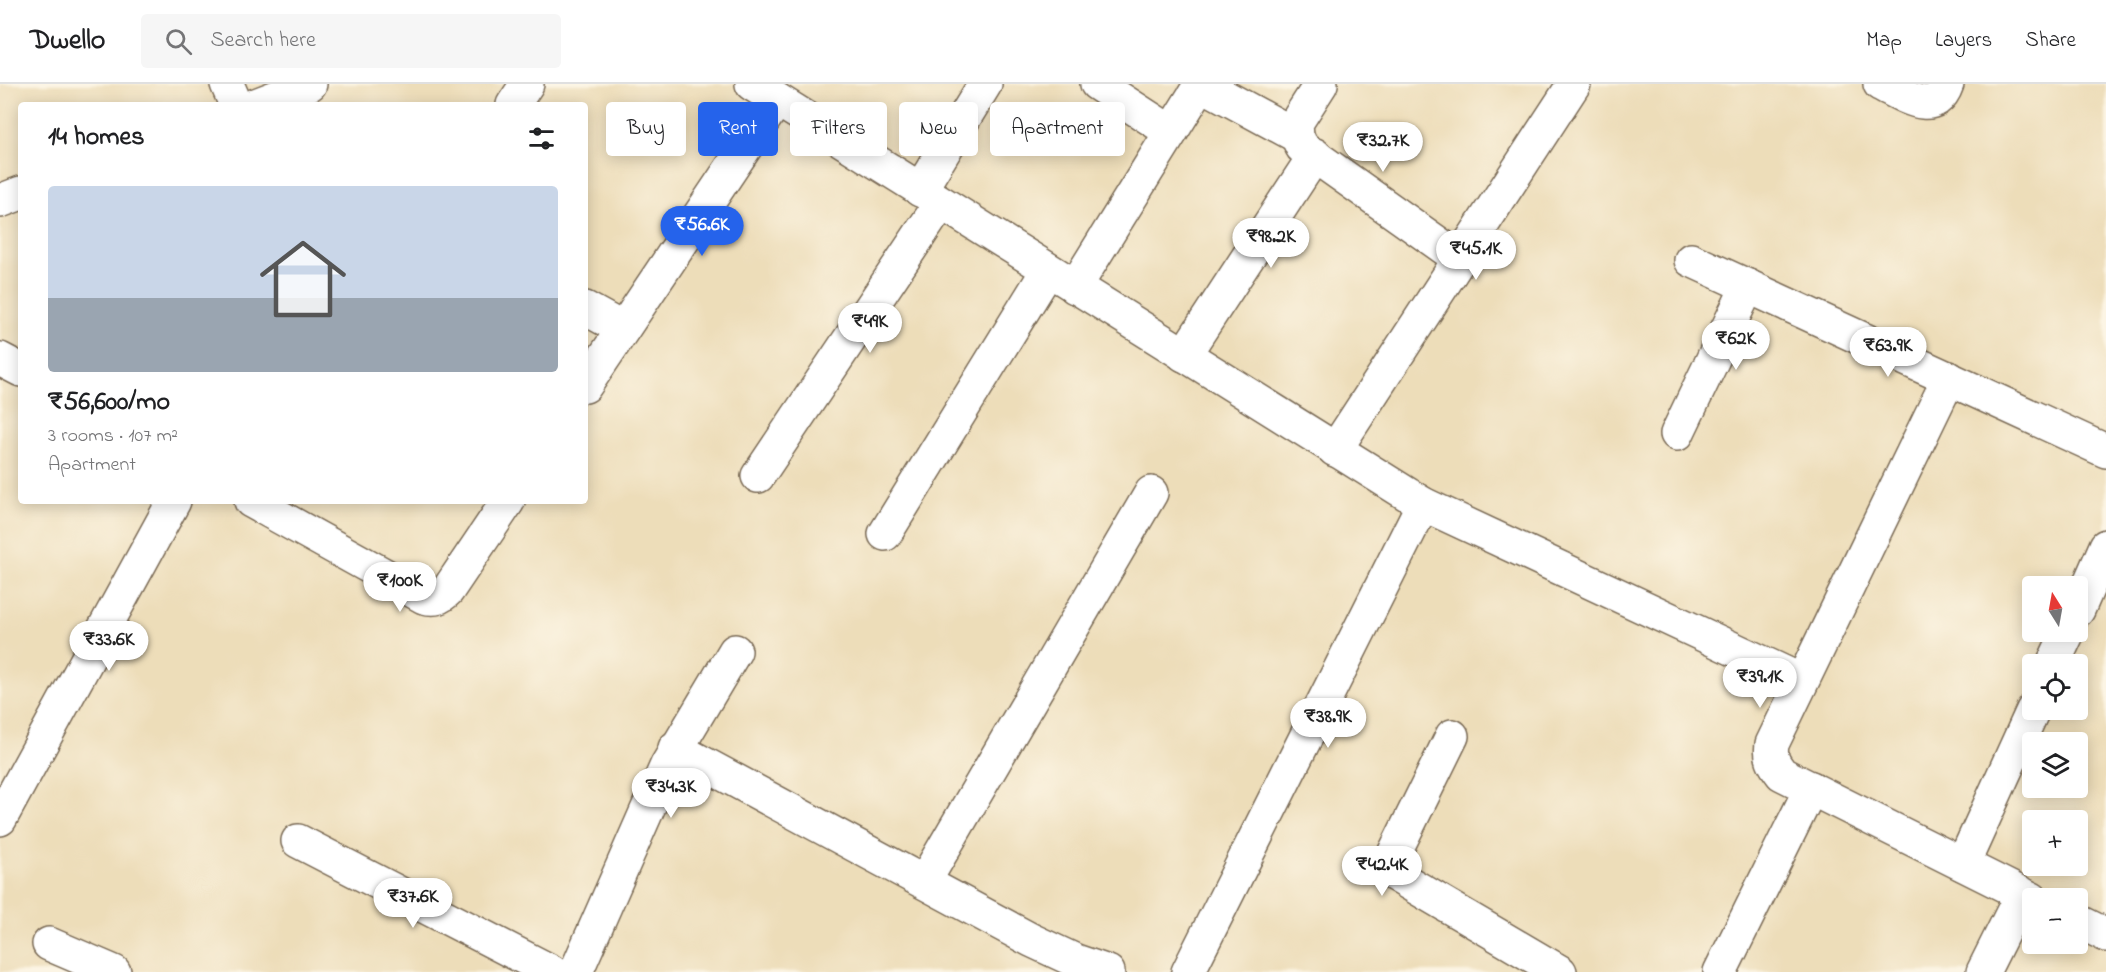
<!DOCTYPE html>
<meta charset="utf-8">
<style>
body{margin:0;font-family:"Indie Flower",sans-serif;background:#f6f6f6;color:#202124;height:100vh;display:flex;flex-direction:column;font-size:22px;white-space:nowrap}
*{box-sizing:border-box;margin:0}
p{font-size:20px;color:#757577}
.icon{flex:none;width:33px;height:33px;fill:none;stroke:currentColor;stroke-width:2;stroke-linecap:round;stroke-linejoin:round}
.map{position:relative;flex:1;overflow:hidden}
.sheet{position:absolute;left:18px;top:18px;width:570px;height:402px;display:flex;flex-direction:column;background:#fff;border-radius:6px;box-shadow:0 3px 15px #0003}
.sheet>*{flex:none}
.hud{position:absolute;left:606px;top:18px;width:570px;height:54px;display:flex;gap:12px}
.needle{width:39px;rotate:349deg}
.controls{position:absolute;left:2022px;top:492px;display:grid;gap:12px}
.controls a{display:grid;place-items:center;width:66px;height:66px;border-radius:6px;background:#fff;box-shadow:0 3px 15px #0003;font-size:30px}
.price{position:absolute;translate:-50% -51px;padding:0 14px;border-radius:21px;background:#fff;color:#222;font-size:20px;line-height:39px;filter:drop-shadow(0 2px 3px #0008)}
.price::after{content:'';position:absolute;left:50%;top:36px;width:18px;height:14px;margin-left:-9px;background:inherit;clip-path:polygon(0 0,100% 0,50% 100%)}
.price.selected{background:#2563eb;color:#fff}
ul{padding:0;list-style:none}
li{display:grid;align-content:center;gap:12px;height:318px;padding:0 30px}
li+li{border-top:2px solid #e0e0e0}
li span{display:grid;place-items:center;height:186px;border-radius:6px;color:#555}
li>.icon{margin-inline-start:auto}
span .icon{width:108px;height:108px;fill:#fffc;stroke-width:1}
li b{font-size:26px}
h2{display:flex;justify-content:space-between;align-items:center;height:72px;padding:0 30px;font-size:26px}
.tag{padding:0 21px;border-radius:6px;background:#fff;box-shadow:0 3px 15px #0003;font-size:21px;line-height:54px}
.tag.selected{background:#2563eb;color:#fff}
header{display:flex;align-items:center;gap:36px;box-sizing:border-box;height:84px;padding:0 30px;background:#fff;border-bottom:2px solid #e0e0e0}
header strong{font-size:28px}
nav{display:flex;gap:33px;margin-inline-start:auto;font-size:21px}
.search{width:420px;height:54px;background:#f6f6f6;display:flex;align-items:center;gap:15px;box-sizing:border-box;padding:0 21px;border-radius:6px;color:#757577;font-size:22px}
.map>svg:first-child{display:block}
</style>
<header>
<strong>Dwello</strong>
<div class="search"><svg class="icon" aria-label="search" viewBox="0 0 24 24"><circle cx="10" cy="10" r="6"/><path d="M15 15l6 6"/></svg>Search here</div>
<nav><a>Map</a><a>Layers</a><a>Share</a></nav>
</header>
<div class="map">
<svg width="2106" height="888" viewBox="0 0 2106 888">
<rect width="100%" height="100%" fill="#fcf5e5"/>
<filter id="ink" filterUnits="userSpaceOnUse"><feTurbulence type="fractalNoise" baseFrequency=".0167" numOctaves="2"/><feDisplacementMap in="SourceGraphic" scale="12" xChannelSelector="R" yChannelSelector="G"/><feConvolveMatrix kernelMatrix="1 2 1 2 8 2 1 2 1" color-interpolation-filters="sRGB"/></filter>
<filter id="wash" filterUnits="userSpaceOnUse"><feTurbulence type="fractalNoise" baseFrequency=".008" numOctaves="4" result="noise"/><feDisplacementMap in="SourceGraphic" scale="24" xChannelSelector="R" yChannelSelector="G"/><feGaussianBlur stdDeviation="1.35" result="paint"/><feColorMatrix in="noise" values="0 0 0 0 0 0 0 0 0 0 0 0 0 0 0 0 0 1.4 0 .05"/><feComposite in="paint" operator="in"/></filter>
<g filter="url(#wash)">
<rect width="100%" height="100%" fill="#edddb9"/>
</g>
<g filter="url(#ink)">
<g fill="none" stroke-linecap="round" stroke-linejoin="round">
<g stroke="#796954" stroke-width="36">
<g id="minor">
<path d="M227,0L236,21"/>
<path d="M752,0L1423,420L1802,597"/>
<path d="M1097,0L1171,48"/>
<path d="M1201,0L1297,52"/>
<path d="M1321,0L1296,39L1297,52L1302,63L1460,175"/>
<path d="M1880,0C1903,11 1935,35 1947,0"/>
<path d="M256,21L310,0"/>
<path d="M513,21L527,0"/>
<path d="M920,106L985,0"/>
<path d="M0,117L21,109"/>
<path d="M1691,176L2106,367"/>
<path d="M1075,203L1201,0"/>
<path d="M585,224L623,245"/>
<path d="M1184,271L1315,71"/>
<path d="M0,275L21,286"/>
<path d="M1949,294L1772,660C1770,673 1773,679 1782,690L2032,815"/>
<path d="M585,302L777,16"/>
<path d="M1677,350L1748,202"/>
<path d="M1335,366L1574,0"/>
<path d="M758,392L941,119"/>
<path d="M251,417L424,513C435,516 440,514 448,506L508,417"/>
<path d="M885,450L1048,186"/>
<path d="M2078,526L2106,462"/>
<path d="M2053,580L2068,548"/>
<path d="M1452,652L1392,774V784L1395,791L1560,888"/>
<path d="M675,664L1031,856L1076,877L1108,888"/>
<path d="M0,735L174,417"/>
<path d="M298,757L552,888"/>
<path d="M1963,780L2033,626"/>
<path d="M924,798L1151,409"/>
<path d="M2078,837L2106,851"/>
<path d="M49,860L114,888"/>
<path d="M576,888L667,681L735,567"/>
<path d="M1188,888L1423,420"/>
<path d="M1720,888L1811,704"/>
<path d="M1983,888L2022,810"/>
</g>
</g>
<use href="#minor" stroke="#fff" stroke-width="33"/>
</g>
</g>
</svg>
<div class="controls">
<a><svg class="needle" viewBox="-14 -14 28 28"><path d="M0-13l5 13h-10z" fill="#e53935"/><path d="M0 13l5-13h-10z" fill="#757577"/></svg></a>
<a><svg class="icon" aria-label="locate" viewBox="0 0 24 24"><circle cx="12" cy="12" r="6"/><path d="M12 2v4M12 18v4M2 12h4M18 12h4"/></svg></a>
<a><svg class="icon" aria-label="layers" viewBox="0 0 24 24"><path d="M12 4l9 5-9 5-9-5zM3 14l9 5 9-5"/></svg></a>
<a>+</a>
<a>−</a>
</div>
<b class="price" style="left:1383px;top:89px">₹32.7K</b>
<b class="price selected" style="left:702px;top:173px">₹56.6K</b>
<b class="price" style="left:1271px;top:185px">₹98.2K</b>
<b class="price" style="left:1476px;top:197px">₹45.1K</b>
<b class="price" style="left:870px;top:270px">₹49K</b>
<b class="price" style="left:1736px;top:287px">₹62K</b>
<b class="price" style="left:1888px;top:294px">₹63.9K</b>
<b class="price" style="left:400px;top:529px">₹100K</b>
<b class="price" style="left:109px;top:588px">₹33.6K</b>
<b class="price" style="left:1760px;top:625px">₹39.1K</b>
<b class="price" style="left:1328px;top:665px">₹38.9K</b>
<b class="price" style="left:671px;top:735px">₹34.3K</b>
<b class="price" style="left:1382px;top:813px">₹42.4K</b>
<b class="price" style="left:413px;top:845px">₹37.6K</b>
<div class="hud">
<a class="tag">Buy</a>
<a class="tag selected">Rent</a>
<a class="tag">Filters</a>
<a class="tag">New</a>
<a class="tag">Apartment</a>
</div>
<section class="sheet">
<h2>14 homes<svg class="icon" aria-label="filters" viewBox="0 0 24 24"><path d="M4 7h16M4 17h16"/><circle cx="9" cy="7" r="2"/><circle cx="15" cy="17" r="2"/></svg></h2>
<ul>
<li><span style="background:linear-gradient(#c9d6e8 60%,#9aa5b1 0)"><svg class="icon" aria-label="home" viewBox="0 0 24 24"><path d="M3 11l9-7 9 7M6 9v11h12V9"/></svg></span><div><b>₹56,600/mo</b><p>3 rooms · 107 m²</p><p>Apartment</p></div></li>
</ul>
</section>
</div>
